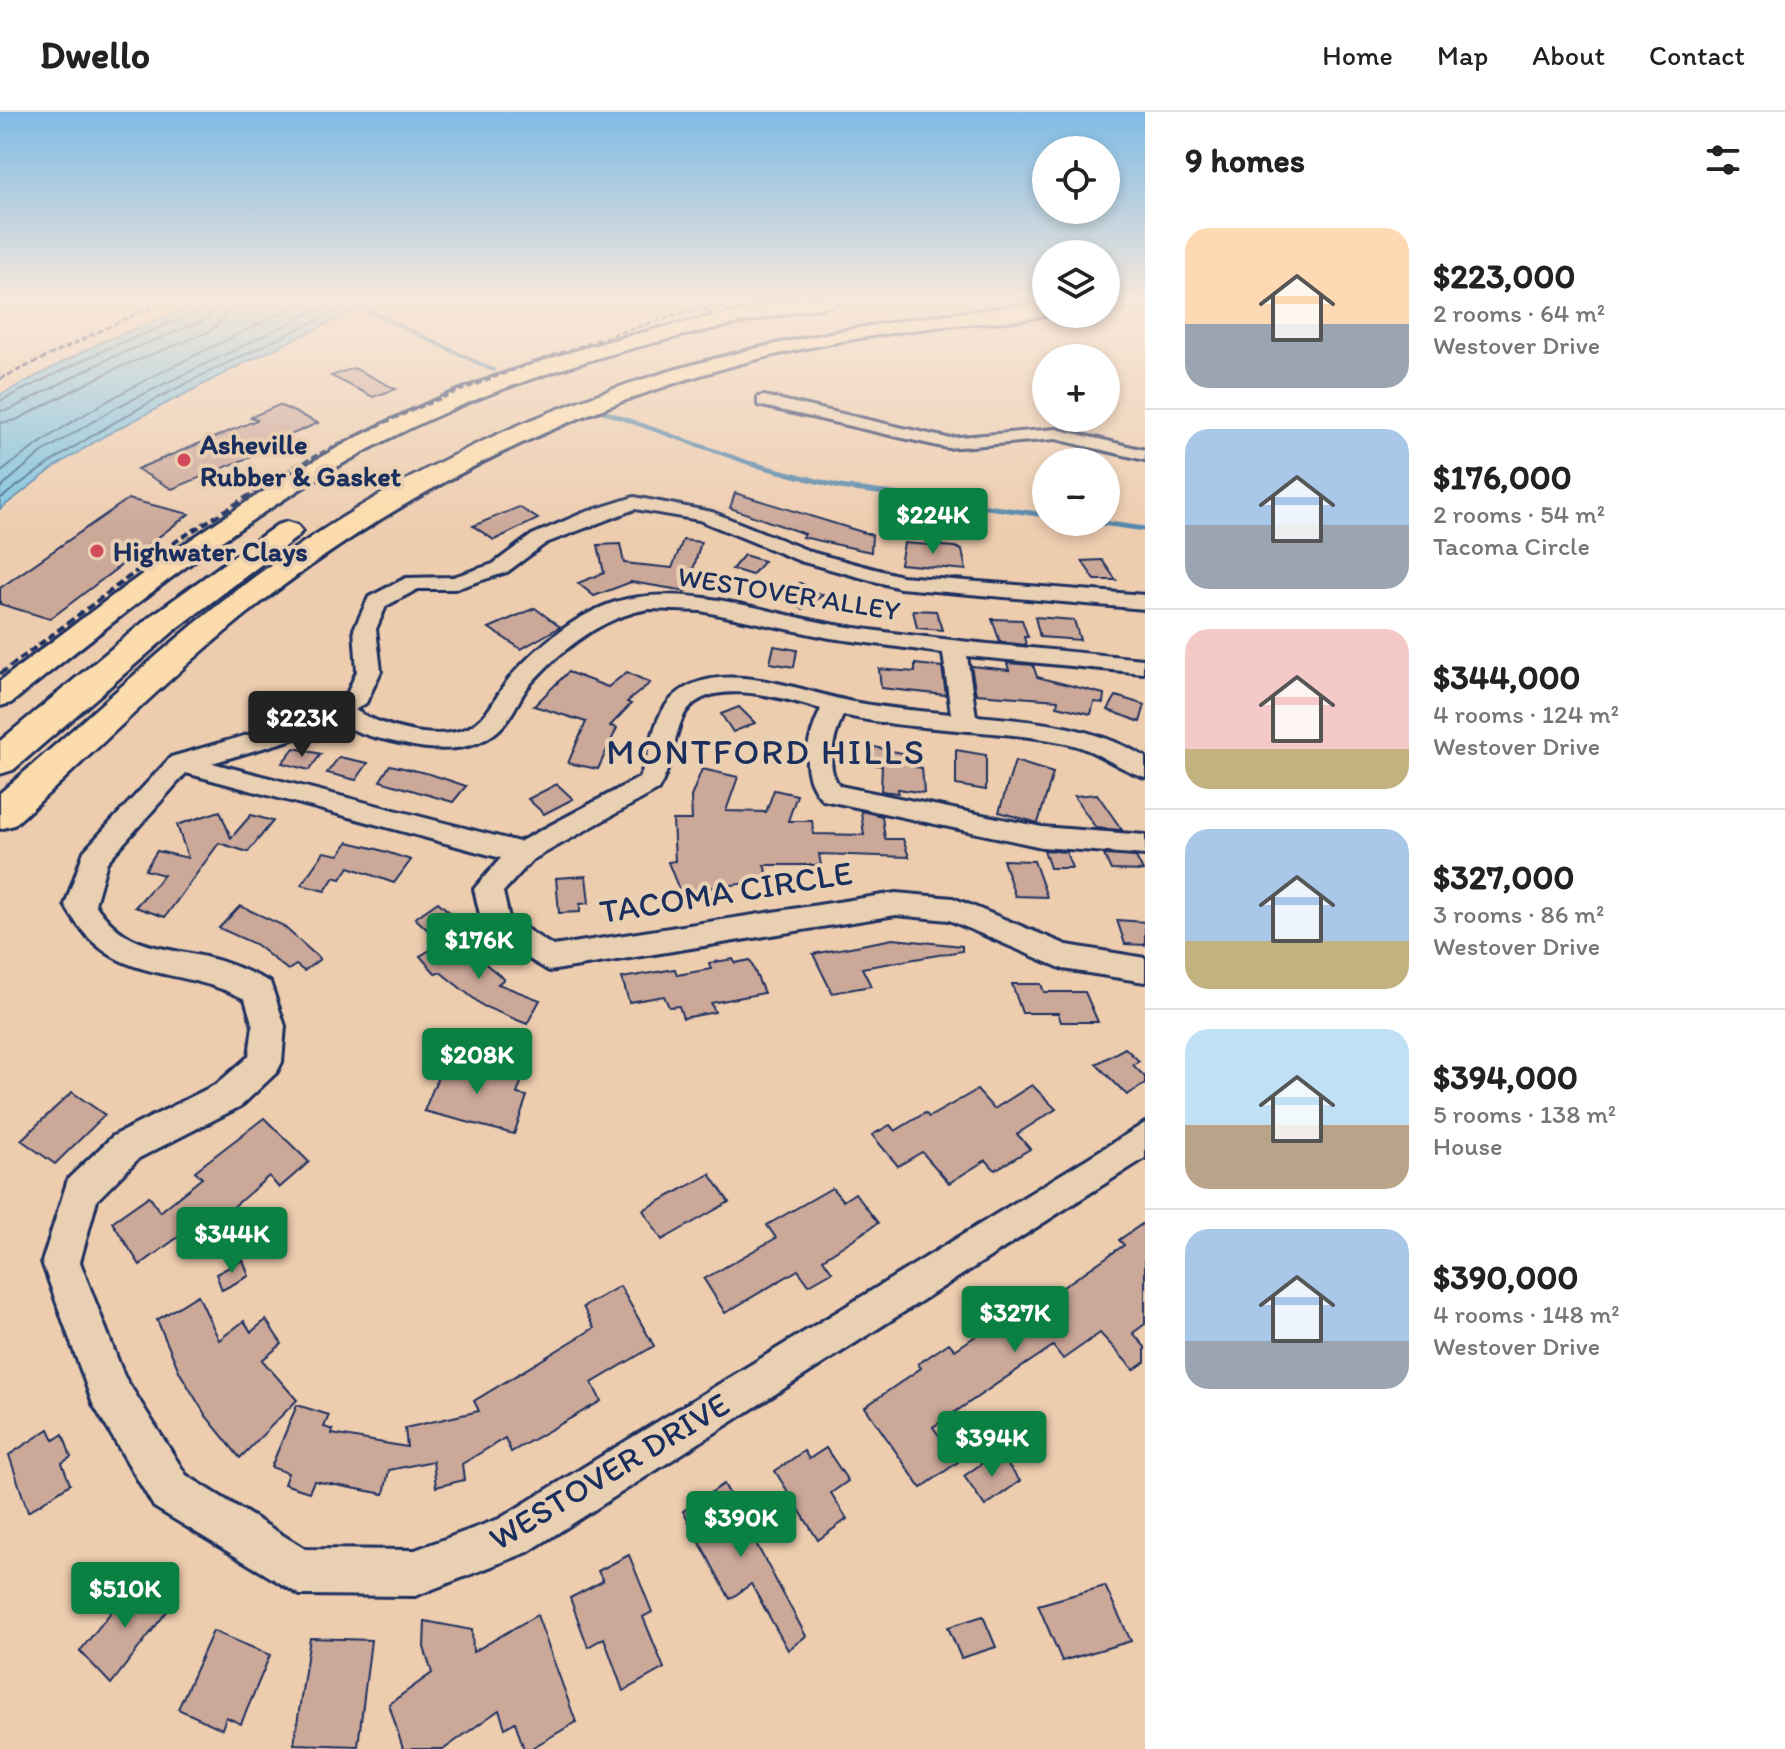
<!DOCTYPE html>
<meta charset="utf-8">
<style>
body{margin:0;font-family:Itim,sans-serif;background:#f2f2f2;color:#222;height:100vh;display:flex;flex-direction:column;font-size:30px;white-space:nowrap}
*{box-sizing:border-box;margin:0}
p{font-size:26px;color:#767676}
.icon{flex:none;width:44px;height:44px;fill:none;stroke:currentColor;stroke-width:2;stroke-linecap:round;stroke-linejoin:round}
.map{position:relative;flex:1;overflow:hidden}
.details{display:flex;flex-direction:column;background:#fff;width:640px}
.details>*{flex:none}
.fabs{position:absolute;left:1032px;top:24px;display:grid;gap:16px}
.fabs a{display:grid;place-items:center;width:88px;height:88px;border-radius:50%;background:#fff;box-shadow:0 4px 12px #0003;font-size:40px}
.price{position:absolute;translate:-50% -68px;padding:0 18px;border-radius:8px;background:#0b8043;color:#fff;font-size:26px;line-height:52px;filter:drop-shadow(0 2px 4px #0008)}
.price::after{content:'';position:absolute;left:50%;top:48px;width:24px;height:18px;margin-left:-12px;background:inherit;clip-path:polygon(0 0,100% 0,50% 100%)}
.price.selected{background:#222;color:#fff}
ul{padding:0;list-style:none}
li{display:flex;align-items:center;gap:24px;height:200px;padding:0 40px}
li+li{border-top:2px solid #e0e0e0}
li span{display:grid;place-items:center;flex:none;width:224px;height:160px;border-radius:24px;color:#555}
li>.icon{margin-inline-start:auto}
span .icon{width:96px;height:96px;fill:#fffc;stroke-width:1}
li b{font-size:34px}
h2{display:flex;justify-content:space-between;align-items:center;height:96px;padding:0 40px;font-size:34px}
header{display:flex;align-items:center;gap:48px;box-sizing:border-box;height:112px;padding:0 40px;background:#fff;border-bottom:2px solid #e0e0e0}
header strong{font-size:38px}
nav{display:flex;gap:44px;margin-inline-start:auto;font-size:28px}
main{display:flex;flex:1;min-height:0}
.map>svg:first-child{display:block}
</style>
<header>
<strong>Dwello</strong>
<nav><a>Home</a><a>Map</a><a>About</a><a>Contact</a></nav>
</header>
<main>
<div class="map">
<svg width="1145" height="1637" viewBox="0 0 1145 1637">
<rect width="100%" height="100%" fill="#eecdaf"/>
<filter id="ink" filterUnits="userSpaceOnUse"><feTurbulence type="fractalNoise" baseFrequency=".0125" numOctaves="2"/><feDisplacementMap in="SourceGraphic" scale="16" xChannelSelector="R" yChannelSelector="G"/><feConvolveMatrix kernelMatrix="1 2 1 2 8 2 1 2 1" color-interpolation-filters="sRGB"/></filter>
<g filter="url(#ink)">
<path fill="#7fc4e0" stroke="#5788ac" stroke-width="2" d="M207,188H378L242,252L106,323L56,354L0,397V283L102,230Z"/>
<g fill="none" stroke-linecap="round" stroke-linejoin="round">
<g stroke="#436b92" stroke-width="2">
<path d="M0,289L106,237L200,199L205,188"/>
<path d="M0,299L11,297L110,246L205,208L213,200L216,188"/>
<path d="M0,311L16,308L115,257L211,219L224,206L228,188"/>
<path d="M0,361C91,287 203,241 308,188"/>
<path d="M0,376L41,341L117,295L337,188"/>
<path d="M0,387C109,302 236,246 361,188"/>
</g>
<g stroke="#5788ac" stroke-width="4">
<path d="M346,188L493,258"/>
<path d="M593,296L758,354"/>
</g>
<g stroke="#5788ac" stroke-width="5">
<path d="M752,352L840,375L1046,403"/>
<path d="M1094,410L1145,417"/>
</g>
</g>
<g fill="#cca899" stroke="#1b2f5e" stroke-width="2">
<path d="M354,256L396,277L373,285L331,264Z"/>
<path d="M279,293L318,311L265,334L270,337L172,377L137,357L257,308L251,305Z"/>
<path d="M735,381L872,423L871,440L802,425L805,422L730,396Z"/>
<path d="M128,387L189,402L50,507L0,492V476Z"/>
<path d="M519,395L538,407L494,428L473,414Z"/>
<path d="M683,428L701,430L687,479L631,470L594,484L578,471L604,461L598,433L620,432L624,451L672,456Z"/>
<path d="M904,431L955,435L962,438L966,458L900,452Z"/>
<path d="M744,443L764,449L752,463L732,457Z"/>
<path d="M1102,448L1116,468H1095L1082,449Z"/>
<path d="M800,471L823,483L802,497L779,485Z"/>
<path d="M535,496L560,515L521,537L489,516Z"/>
<path d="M913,498L936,499L942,518L917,516Z"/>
<path d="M1035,505L1074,508L1080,528L1040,525Z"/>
<path d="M992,507L1022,508L1028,525H1024L1026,533L1000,530Z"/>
<path d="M774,534L797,538L794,555L770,551Z"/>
<path d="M1007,551L1033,553L1037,565L1104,582L1103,591L1094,590L1091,602L1057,594L1058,588L976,582L971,554L1009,558Z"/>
<path d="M915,552L942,555L946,583L881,576L879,557L915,560Z"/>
<path d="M568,560L608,575L627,560L650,571L627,590L631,592L610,614L617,616L598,657L568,651L586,610L534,594Z"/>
<path d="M1116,584L1145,593L1140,610L1108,598Z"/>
<path d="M739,595L755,611L733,620L721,602Z"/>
<path d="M870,634L915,644L914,655L922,656L924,681L898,677V681L881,679L882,654L868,651Z"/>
<path d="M294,636L321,642L309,658L282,651Z"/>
<path d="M956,638L986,643V678L956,673Z"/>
<path d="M339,645L368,651L356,668L327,661Z"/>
<path d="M1015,649L1053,661L1038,711L999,700Z"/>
<path d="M390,653L430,662L466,674L453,690L380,669Z"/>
<path d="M702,657L738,665L726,699L766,700L774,678L797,683L788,709H812L814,722L864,723L861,699L882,704L885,727H903L909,745L819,742L821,753H764L770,768L680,780L668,750L675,749L673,708H692L691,685Z"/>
<path d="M557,672L573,687L544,702L528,687Z"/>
<path d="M1097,682L1122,718L1096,716L1074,684Z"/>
<path d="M220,699L231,726L251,703L273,709L248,740L219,731L165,805L135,795L164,763L145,758L157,739L188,746L177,713Z"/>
<path d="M348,730L377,737L411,748L394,771L349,755L341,767L334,765L325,779L301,773L324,740L339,743Z"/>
<path d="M1044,738L1066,740L1072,756H1050Z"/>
<path d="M1104,743L1136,745L1143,759L1111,758Z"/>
<path d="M1003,748L1034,749L1047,785L1015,784Z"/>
<path d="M586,764L589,791L580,792V800L559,801L556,766Z"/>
<path d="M438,790L456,806L432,822L415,806Z"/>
<path d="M240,794L282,813L320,847L304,859L296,853L288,858L255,832L219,816Z"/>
<path d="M1117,808L1145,810V833L1125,832Z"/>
<path d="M454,824L478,852L482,849L504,867L498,872L540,888L527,912L483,894L440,860L436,862L420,844Z"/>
<path d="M893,827L962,834V839L862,856L871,874L832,881L813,842Z"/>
<path d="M733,847L735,851L750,848L764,881L711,891L715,900L683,906L679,894L669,895L664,884L629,890L622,866L675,857L677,863L711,857L709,851Z"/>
<path d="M1012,872H1041L1044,880H1085L1098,910H1061L1058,901H1022Z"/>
<path d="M1125,936L1139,949L1133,953L1145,965V972L1127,983L1096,952Z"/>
<path d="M446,945L499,958L497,962L522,968L517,982L527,984L514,1022L424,999Z"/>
<path d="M1032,973L1056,997L1017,1022L1030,1037L995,1058L986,1048L949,1071L922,1040L898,1054L872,1023L890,1013L895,1019L925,1001L929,1005L977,978L994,997Z"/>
<path d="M72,980L105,1003L55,1052L21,1028Z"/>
<path d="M264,1006L309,1050L279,1076L269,1064L208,1117L200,1109L140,1153L112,1110L149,1084L160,1100L202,1066L195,1059Z"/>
<path d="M710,1062L729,1090L662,1128L643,1098Z"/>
<path d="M832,1076L843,1089L855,1081L878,1111L823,1147L832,1160L809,1173L798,1158L725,1201L704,1167L776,1126L767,1113Z"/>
<path d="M1145,1110V1212L1133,1221L1145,1235V1250L1134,1258L1100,1221L1063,1247L1053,1234L933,1315L958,1350L921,1376L865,1295L921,1256L918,1252L949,1231L955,1238L999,1208L1005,1215L1124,1133L1119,1128Z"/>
<path d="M243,1148L249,1164L222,1178L216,1162Z"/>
<path d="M620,1174L654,1234L592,1271L601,1289L511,1340L505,1326L462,1352L464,1368L436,1375L433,1349L389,1358L384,1382L314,1369L309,1380L284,1372L288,1361L271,1355L297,1293L329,1303L324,1315L333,1318L332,1322L407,1335L405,1316L479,1299L474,1289L594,1216L583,1195Z"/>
<path d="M198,1183L219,1228L244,1209L251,1220L266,1208L282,1232L262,1248L297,1288L240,1346L206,1304L180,1261L157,1208Z"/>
<path d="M49,1317L54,1328L63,1322L71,1345L62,1351L70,1372L28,1400L9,1343Z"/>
<path d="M826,1336L848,1369L831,1381L847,1407L818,1428L775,1359L804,1339L809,1347Z"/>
<path d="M998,1340L1020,1369L985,1394L964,1364Z"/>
<path d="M724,1372L806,1524L788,1538L751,1472L730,1487L683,1399Z"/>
<path d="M629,1443L652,1500L643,1505L664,1556L623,1579L604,1526L588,1535L570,1486L603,1469L598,1459Z"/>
<path d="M140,1464L171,1494L111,1572L80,1539Z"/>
<path d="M1105,1474L1131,1529L1062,1549L1038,1493Z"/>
<path d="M537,1503L576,1610L530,1637H524L515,1610L505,1616L499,1598L444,1637H403L389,1592L432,1561L424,1535L425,1509L472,1518L473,1540Z"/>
<path d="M983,1504L996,1535L961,1546L948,1515Z"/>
<path d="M213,1519L270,1543L241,1612L226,1605L222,1617L178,1597Z"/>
<path d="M310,1526L371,1528L358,1634L294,1632Z"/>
</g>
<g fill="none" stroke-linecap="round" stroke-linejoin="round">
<g stroke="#1b2f5e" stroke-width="6">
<g id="minor">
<path d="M694,188H711L734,206L722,209Z"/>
<path d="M764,284L947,326L1056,317L1145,338V348L1056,327L947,336L758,293V285Z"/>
<path d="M634,385L712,400L814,441L901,464L1145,483V497L900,476L800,449L699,408L635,397L546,431L507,460L455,477H418L386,494L376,517L381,559L366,591L355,598C384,616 446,634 476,611C491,600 497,582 508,568C536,534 583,496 627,487C699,473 771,503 842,514C942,529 1043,537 1143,547V561L967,544L976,604C1035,609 1093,614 1145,645V665C1117,657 1096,637 1066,631C992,616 916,620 843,603C835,623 823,656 840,674L1042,715L1145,723V743L1042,735L823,688C797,661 807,628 821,597C786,587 702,560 682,607C672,631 672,655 658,678L532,748L503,780L509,806L553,834L896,781L953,786L1067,833L1145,846V870L1063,857L949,808L896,803L549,859L484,820L474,777L501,746L186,661L107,750L95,792C128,841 162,833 213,847C233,852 251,861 270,870L285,914L282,950L277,960L241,994L139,1046L97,1088L80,1150L124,1264L186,1363L305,1437L415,1438L499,1407L1145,1011V1046L528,1440L415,1484L300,1483L154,1395L93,1292L42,1150L68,1067L113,1024L217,972L249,944L253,914L245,887C172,850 111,876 65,793L84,739L171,645L272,616L347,582L357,559L354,517L369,485L406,466L453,465L493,452L532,423L583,401ZM649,497L701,499L830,526L943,541L951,602C918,599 885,596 853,590C802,580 708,539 667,592C650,614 652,642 639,666L519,730L212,651L290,628L335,608C356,622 380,627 404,632C439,640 481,641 506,610C516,597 521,582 532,570C563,536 604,504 649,497Z"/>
</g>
</g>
<g stroke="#1b2f5e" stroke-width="6">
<path id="major" d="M800,188H843L834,193C673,221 512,260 367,338C238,408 125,500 11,591L0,594V569C113,483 225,396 350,329C489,255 645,214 800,188Z"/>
</g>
<g stroke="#1b2f5e" stroke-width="6">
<g id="highway">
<path d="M1106,188H1145V195L1106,198Z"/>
<path d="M1046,191V202H1052C1015,211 975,210 937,215C870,223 801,235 735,253C568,299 415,374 276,479C183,549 101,635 14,713L0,717V681C84,610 164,532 253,466C501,284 745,221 1046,191Z"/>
<path d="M287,410L297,413L302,419L297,425L175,518L13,658L0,662V629L151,504L277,413Z"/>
</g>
</g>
<use href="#minor" fill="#ead0b2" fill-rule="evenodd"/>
<use href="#major" fill="#fcdcac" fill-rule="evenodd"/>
<use href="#highway" fill="#fcdcac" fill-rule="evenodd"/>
<g stroke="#1b2f5e" stroke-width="3" stroke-dasharray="6 3" stroke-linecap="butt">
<path d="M0,267L165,188"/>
<path d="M296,354C432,282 577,233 724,188"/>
</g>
<path stroke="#1b2f5e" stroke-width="4" stroke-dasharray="8 4" stroke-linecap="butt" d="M0,562L178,428L299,352"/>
</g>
</g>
<linearGradient id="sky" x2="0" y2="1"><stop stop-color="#7ebae5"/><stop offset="0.45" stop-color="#f7e8db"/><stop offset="1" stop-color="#f7e8db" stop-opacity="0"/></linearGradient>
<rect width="1145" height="417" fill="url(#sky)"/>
<g fill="#d1495b" stroke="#ead0b2" stroke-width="3">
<circle cx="184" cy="348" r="8"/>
<circle cx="97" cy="439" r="8"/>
</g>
<g text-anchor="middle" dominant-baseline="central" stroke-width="8" stroke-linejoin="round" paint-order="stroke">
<g font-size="28" font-weight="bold" fill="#1b2f5e" stroke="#ead0b2" text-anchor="start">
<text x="200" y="332">Asheville<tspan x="200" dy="32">Rubber &amp; Gasket</tspan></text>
<text x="113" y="439">Highwater Clays</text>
</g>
<g font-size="28" fill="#1b2f5e" stroke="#ead0b2">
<text transform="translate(789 481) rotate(9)">WESTOVER ALLEY</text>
</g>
<g font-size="34" fill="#1b2f5e" stroke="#ead0b2">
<text transform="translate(726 780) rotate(-9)">TACOMA CIRCLE</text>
<text transform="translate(609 1359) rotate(-31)">WESTOVER DRIVE</text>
</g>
<g font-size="36" letter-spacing="2" fill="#1b2f5e" stroke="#ead0b2">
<text x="766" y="639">MONTFORD HILLS</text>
</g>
</g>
</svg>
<div class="fabs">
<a><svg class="icon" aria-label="locate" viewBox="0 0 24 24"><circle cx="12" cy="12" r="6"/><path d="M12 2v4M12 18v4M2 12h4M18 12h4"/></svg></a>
<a><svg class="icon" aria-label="layers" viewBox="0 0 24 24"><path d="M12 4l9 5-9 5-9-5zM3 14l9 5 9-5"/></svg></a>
<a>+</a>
<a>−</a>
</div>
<b class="price" style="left:933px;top:444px">$224K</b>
<b class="price selected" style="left:302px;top:647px">$223K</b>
<b class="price" style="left:479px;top:869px">$176K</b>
<b class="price" style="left:477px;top:984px">$208K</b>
<b class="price" style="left:232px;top:1163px">$344K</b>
<b class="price" style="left:1015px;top:1242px">$327K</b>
<b class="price" style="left:992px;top:1367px">$394K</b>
<b class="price" style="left:741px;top:1447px">$390K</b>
<b class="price" style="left:125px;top:1518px">$510K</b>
</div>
<section class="details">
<h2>9 homes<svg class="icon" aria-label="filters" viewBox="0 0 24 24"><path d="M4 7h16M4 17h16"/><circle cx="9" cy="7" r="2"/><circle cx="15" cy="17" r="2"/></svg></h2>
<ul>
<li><span style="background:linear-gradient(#ffd9b3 60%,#9aa5b1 0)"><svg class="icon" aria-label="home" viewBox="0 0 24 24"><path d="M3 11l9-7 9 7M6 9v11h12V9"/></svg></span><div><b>$223,000</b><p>2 rooms · 64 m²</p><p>Westover Drive</p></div></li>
<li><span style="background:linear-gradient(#a9c7e8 60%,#9aa5b1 0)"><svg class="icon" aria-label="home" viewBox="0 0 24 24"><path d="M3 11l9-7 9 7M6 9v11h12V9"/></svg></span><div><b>$176,000</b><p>2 rooms · 54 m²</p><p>Tacoma Circle</p></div></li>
<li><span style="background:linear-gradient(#f6c9c9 75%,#c2b280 0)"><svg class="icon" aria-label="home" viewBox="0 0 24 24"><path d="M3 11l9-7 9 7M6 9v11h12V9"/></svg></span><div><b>$344,000</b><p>4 rooms · 124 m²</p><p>Westover Drive</p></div></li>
<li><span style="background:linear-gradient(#a9c7e8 70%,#c2b280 0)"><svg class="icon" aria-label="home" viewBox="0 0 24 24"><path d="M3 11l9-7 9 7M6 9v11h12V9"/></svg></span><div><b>$327,000</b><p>3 rooms · 86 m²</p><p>Westover Drive</p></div></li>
<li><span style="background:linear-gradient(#bfe0f5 60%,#b9a48a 0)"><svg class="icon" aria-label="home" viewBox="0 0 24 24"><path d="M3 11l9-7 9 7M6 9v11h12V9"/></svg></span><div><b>$394,000</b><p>5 rooms · 138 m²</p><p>House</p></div></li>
<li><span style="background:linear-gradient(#a9c7e8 70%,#9aa5b1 0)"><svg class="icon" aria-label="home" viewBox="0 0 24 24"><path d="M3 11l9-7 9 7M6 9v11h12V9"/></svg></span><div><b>$390,000</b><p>4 rooms · 148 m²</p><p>Westover Drive</p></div></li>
</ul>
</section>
</main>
